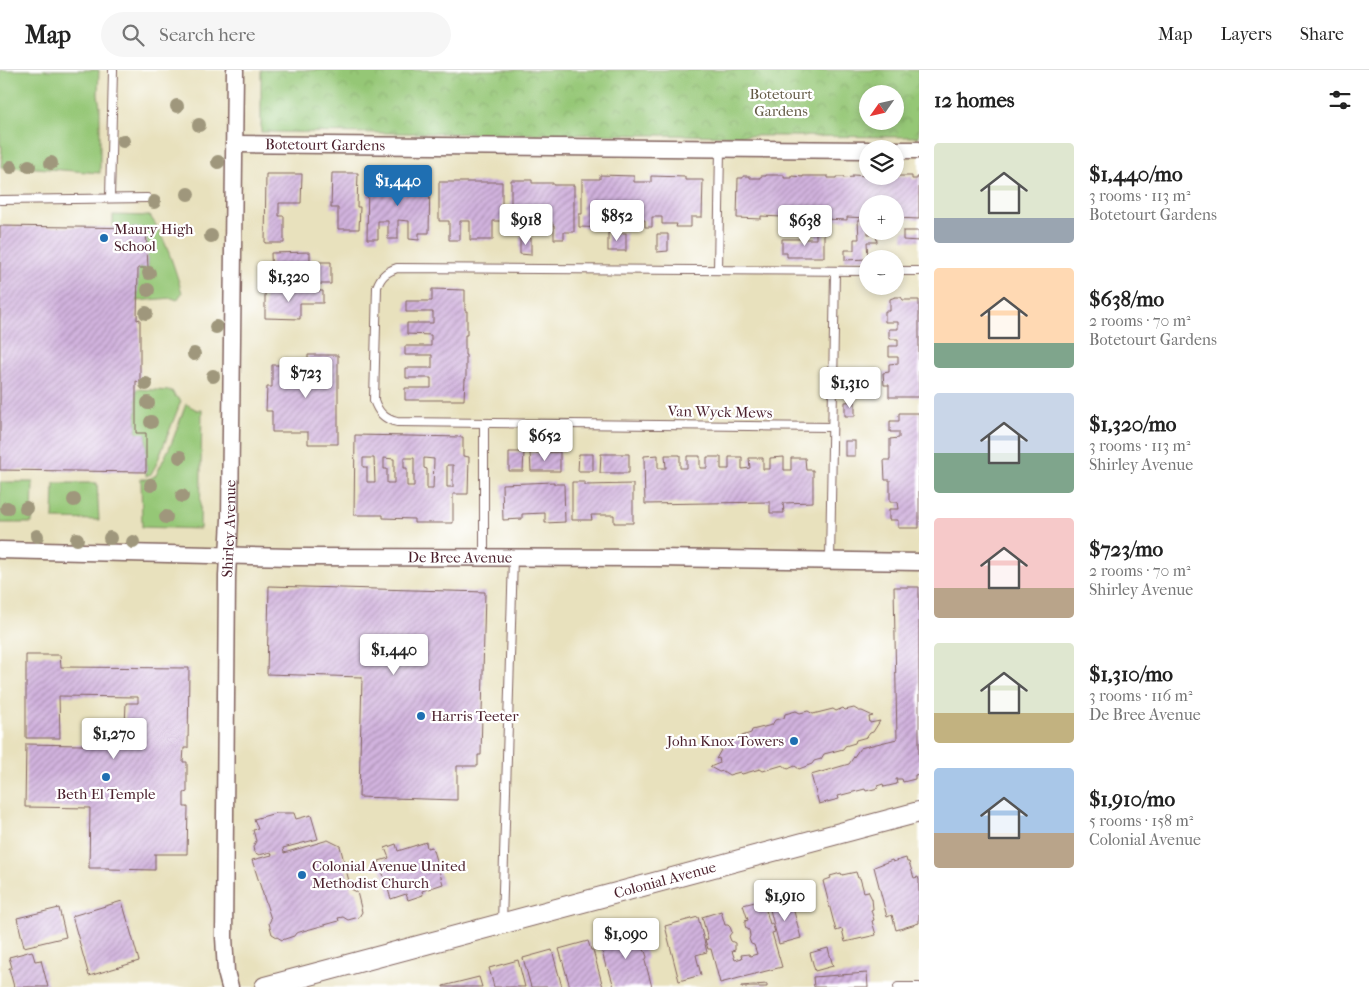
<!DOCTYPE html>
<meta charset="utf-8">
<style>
body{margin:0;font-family:"IM FELL French Canon",serif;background:#f6f6f6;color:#222;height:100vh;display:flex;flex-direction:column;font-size:19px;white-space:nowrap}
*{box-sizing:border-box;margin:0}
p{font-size:16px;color:#767676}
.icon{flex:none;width:28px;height:28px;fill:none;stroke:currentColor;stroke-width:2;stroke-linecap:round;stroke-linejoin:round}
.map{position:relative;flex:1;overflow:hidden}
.side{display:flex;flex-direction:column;background:#fff;width:450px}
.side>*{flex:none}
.needle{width:32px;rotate:236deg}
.tools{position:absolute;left:859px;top:15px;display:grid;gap:10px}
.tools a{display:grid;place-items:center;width:45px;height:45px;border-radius:50%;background:#fff;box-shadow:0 2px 8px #0003;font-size:25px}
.price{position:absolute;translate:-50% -42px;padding:0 11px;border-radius:5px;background:#fff;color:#222;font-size:16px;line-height:32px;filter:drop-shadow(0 1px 2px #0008)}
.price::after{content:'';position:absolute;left:50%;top:30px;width:15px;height:11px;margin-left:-8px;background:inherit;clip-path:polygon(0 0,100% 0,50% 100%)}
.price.selected{background:#1f6fb2;color:#fff}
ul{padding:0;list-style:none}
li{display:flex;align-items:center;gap:15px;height:125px;padding:0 15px}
li span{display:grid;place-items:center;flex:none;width:140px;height:100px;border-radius:5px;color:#555}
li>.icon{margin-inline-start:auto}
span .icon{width:60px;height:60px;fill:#fffc;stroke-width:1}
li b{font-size:21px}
h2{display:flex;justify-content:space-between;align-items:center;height:60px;padding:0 15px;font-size:21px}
header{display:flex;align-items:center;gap:30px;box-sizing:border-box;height:70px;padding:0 25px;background:#fff;border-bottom:1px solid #e0e0e0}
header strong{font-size:24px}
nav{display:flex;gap:28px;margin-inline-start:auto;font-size:18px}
.search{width:350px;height:45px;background:#f6f6f6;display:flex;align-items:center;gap:12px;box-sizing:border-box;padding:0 18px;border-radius:28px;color:#767676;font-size:19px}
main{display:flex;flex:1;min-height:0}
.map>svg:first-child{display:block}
</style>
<header>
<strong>Map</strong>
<div class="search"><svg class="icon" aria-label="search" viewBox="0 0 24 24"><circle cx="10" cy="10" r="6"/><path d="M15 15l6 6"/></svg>Search here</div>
<nav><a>Map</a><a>Layers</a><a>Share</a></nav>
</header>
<main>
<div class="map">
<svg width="919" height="917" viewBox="0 0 919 917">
<defs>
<pattern id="park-crowns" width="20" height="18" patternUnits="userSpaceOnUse" patternTransform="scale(1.25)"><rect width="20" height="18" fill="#95c776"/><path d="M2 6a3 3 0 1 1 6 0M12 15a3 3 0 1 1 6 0" fill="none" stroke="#82aa66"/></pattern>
<pattern id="building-hatch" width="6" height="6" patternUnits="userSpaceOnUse" patternTransform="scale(1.25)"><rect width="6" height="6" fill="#d1b3de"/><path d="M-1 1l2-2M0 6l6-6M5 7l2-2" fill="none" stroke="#ac91b4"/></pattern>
</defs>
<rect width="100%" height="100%" fill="#fff"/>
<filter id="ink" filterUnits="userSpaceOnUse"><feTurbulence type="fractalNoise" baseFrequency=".02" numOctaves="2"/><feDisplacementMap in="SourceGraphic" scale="10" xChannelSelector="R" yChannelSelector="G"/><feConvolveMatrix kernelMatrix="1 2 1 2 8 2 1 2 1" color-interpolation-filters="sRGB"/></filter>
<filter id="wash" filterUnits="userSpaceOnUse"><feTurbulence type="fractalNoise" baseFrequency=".0096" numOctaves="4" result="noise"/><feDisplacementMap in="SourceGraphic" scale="20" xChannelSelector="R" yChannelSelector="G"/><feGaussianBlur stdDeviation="1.12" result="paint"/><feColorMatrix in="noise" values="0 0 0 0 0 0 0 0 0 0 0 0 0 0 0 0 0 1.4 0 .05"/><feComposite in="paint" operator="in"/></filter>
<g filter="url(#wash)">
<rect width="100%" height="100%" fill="#e8e1bd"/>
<g fill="#95c776" stroke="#707350">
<path d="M0,0H99L98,25L100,37V103L36,98L1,97L2,76H0Z"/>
<path d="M113,145L150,146C164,164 176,201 182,223L177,230L172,228L137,231L138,198H148L146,159L113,157Z"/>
<path d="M136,319L172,321L175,326L181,331L156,395L151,404L146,406V364L136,363Z"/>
<path d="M186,334L197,340H202L200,459L142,457L141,409H149L156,405L172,372Z"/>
<path d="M0,412H33L32,453H0Z"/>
<path d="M54,413H97L99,450L53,449Z"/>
</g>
<path fill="url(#park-crowns)" stroke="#707350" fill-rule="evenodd" d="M261,0H919V67L261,62ZM868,24H895V51H868Z"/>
<g id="blocks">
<g fill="url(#building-hatch)" fill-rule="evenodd">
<path d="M332,103H358L357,137H360L359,159H338V138H331Z"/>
<path d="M266,104H302L301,133H279V146H284V173H265Z"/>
<path d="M600,105L634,106V112H651V106L685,107V110H703L702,147H691V157H676L677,154H662V147H652V157H645V150H634V157H623L622,153H612V158L579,157V144H582V109H600Z"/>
<path d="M766,105H784V108H792V106L803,107V106H828V108H836V107H843V108L853,107V105L868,106H871L870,109H878V107H886V109H889V108H895V106H912V109H917V107H919V149L895,148V134H868V148L847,147V150L824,149V147L804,146V150L782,149V147L761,146V149L737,148L738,108H743V106H750V108H761V106H766Z"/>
<path d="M368,110L430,111L429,163H419V170L409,169V151L398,150V169H388V151H378V169H367Z"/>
<path d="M511,110H532V113H553V115H574V162H564V169H554V155H552V152H531V149H511Z"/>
<path d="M439,112H502V151H493V170H470V151H460V170H449V151H439Z"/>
<path d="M858,150H868V164H876L877,172H867L868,189L845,190V180H854V169H859Z"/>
<path d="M0,156L146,158L148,198H138L137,250L140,249V312L136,311V363H146V402L0,400Z"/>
<path d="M816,161H824V187H787V183H782V169H816Z"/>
<path d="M903,161H919V171L903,170Z"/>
<rect x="608" y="163" width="18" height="18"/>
<path d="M657,164H668V181L657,182Z"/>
<path d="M520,167L531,168V185L520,184Z"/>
<path d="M310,182V192H331V214H272L271,183Z"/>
<path d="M432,219L465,220V241H467V265H465V285H466V309H465L464,330H405V318H431V308H406V298H432V285H405V276H431V265L407,264V253H433V242H406V231H432Z"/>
<path d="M265,220L323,221V233H300V249L265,248Z"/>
<path d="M895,227H901L903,230H919V327H889V315H884L883,303L889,302V294L898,293V287H889V276H898V269H889V259H898V252H885V241H890V229Z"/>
<path d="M308,285H338V374H308V362H272V341H266L267,317H272V295H308Z"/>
<path d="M855,331V346H845V332Z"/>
<path d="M899,343H919V458H898V450H889V439H899L898,432H890V410H885L884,390H890V369L899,368V362H890V351H899Z"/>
<path d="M355,365L463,367V386L469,387L468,424H453V453H414V449L383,448V445H354ZM363,388H374L375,412H367V397H363ZM384,388L394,389V413H387V399H384ZM404,388H414V416H407V398H404ZM424,388L434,389L433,419H427V399L424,398ZM447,395H453V417H447Z"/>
<rect x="845" y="371" width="10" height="15"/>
<path d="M509,382H524L523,401H509Z"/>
<path d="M560,382V401H531L530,383Z"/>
<path d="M579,384H593V401H578Z"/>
<path d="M601,384H629V403H600Z"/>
<path d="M658,385V398H666L665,385H680V398H687V386H700V398H707V387H721V399H729V387H742V399L750,398L749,388H763V399H770V388L784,387V400H791V388H805L806,400H813V432L783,433L784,443H770V432L645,434L644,386Z"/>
<path d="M554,412V414H564L565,452L545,453V443L522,444V449L503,450L502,414Z"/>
<path d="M572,412H585V415L633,414V453H614V445H591L592,450H572Z"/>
<path d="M269,516L485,522L481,685H478V696H457V730L359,727L362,607L267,604Z"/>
<path d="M894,517H919V704L915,705V709L903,712L902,709H896L897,714L884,717L883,714L877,716L878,718L866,721L865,719L838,726L839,729L819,734L811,705L849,694L860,678L897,669Z"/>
<path d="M26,585H60L61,597L189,598L188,678H184L183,692H187V722L184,723V737H188L187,784H155V800L109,799V798H89L90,738L25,737L26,674L136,676V656H125L126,633H138V627L59,626L60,668H26Z"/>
<path d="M843,638L845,640L854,638L859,641H862L873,646L869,647L870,653L880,651L873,662L870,663L867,667L856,670L855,673L845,676L843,679L824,684L821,689L814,691L812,694L799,699L795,696L788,699L783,695L763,701L760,699L742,704L740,702L729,705L723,701L719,702L710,697L720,693L719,688L716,689L722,678L726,677L728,672L740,669L742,666L751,663L752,660L772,655L775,650L784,648L785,644L796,641L800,643L808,641L813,644L833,639L836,641Z"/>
<path d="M276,743H294L296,749L311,745L318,769L283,778L284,783L328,770L340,776L351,819L357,822L362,842L359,847L348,850L343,847L338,848L339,851L296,863L294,866L282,870L272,864L269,853L271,849L252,790L272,785L271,782L259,785L254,782L253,777L256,771L253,760L258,759L254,749Z"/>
<path d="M426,772L427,778L432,777L443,814L422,821L423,825L408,830L406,824L391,829L379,791L389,788L385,778L396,774L398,781Z"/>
<path d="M906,788L907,792H909L914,808L918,807L919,810V853L896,860L892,845L887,847L874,797L892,790L893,792Z"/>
<path d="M856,802L858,808H860L864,822L868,821L872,829L873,839L871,840L874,850L872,851L876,865L845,872L842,859L836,861L823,811L831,808L830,806L841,803L842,805Z"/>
<path d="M763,830L770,854L772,853L775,862L772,863L782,897L720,913L711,879H708L705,870L708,869L702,847L721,841L725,855H728L730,857L732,862L729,866L731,871L735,873V880L732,881L735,890L742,888L741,885L749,884L750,886L757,884L754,875L751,874L749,869L750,866L749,860L746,858L745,855V851L748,850L743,835Z"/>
<path d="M791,830L801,868L779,874L769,836Z"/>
<path d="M122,831L139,891L89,906L72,846Z"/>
<path d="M59,838L66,867L24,877L17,848Z"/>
<path d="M698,847L707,882L696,885L701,905L679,911L665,856Z"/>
<path d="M632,859L634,865L639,864L642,878L645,881L647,887L645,891L652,917H614L609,900L606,897L600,874L605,873L604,866Z"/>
<path d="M588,871L591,880H593L603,917H570L559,879Z"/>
<path d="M828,878L833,896L815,901L810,883Z"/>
<path d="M552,880L562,917H531L523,888Z"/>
<path d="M32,881L35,891L41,890L48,917H14L9,898H12L9,887Z"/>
<path d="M518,890L525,917H494L489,898Z"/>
<path d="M867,903L868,917H814L813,907Z"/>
<path d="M479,907L482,917H443V916Z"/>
<path d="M767,914V917H741V916Z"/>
</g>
</g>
</g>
<g filter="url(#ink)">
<use href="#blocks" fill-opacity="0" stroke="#81635e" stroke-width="1"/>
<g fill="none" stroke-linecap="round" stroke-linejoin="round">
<g stroke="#81635e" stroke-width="10">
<g id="service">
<path d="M110,128L113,0"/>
<path d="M0,130L147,128"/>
<path d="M718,200L720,79"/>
<path d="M895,201H919"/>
<path d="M484,353V488"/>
<path d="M832,357L397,352C384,349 378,342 374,330L377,217C381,206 386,202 397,198L868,201"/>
<path d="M830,491L835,201"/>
<path d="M502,853L513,488"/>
<path d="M898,917H919"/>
</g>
</g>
<g stroke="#81635e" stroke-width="19">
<g id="minor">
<path id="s1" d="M234,74L868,80"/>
<path d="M895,80H919"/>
<path id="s2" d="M0,480L291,487L657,488L919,492"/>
<path id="s3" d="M230,917L226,902L224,867L227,506L230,449L235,0"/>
</g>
</g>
<g stroke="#81635e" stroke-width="22">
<g id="tertiary">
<path id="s4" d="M265,917L919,742"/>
</g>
</g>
<use href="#service" stroke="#fff" stroke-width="8"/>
<use href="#minor" stroke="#fff" stroke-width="16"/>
<use href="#tertiary" stroke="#fff" stroke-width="20"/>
</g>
<g fill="#9f977b">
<circle cx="177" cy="36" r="7"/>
<circle cx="199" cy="55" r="7"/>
<circle cx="123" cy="71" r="7"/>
<circle cx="218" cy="92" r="7"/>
<circle cx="51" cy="93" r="7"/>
<circle cx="29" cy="96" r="7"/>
<circle cx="11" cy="97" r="7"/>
<circle cx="188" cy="124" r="7"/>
<circle cx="154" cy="132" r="7"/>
<circle cx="211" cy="166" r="7"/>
<circle cx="149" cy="203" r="7"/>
<circle cx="148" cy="220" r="7"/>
<circle cx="146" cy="243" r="7"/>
<circle cx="216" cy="257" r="7"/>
<circle cx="194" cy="284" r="7"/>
<circle cx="213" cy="306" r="7"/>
<circle cx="146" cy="314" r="7"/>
<circle cx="148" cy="333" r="7"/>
<circle cx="151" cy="352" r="7"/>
<circle cx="180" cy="387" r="7"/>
<circle cx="151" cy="415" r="7"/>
<circle cx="182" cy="426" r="7"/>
<circle cx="74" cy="430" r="7"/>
<circle cx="7" cy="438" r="7"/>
<circle cx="26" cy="438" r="7"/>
<circle cx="166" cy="447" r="7"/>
<circle cx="37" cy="466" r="7"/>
<circle cx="110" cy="468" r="7"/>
<circle cx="77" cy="469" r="7"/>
<circle cx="133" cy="472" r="7"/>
</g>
</g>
<g fill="#1f6fb2" stroke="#fff" stroke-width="2">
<circle cx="104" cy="168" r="5"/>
<circle cx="421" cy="646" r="5"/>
<circle cx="794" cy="671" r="5"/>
<circle cx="106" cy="707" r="5"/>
<circle cx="302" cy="805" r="5"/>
</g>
<g text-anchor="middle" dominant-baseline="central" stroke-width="4.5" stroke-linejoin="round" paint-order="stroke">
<g font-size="15" fill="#645a45" stroke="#fff">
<text x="781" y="24">Botetourt<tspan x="781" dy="17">Gardens</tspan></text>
</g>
<g font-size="15" fill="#4a1f2b" stroke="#fff">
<text stroke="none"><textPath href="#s1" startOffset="91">Botetourt Gardens</textPath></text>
<text transform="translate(720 342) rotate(1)">Van Wyck Mews</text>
<text stroke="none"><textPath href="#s3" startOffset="459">Shirley Avenue</textPath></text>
<text stroke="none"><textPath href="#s2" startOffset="460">De Bree Avenue</textPath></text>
<text stroke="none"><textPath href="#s4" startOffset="414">Colonial Avenue</textPath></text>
</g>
<g font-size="15" fill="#4a1f2b" stroke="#fff" text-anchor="start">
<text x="114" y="159">Maury High<tspan x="114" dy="17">School</tspan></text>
<text x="431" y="646">Harris Teeter</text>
<text x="784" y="671" text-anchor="end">John Knox Towers</text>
<text x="106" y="724" text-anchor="middle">Beth El Temple</text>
<text x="312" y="796">Colonial Avenue United<tspan x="312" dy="17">Methodist Church</tspan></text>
</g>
</g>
</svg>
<div class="tools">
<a><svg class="needle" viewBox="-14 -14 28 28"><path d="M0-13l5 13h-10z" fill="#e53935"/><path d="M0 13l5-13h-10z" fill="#767676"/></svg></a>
<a><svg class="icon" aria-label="layers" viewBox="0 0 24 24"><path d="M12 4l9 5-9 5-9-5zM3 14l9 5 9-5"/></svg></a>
<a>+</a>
<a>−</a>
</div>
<b class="price selected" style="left:398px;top:137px">$1,440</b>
<b class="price" style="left:617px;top:172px">$852</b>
<b class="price" style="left:526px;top:176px">$918</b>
<b class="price" style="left:805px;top:177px">$638</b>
<b class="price" style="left:289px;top:233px">$1,320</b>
<b class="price" style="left:306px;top:329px">$723</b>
<b class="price" style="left:850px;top:339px">$1,310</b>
<b class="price" style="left:545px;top:392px">$652</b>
<b class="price" style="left:394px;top:606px">$1,440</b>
<b class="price" style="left:114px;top:690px">$1,270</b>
<b class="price" style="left:785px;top:852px">$1,910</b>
<b class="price" style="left:626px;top:890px">$1,090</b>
</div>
<section class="side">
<h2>12 homes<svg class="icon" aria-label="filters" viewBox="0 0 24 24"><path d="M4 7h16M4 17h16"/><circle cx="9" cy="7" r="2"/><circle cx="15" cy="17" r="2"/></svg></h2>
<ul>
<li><span style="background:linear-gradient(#dfe7d0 75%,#9aa5b1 0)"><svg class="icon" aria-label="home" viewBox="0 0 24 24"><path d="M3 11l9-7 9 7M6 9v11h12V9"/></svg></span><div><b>$1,440/mo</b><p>3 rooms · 113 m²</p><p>Botetourt Gardens</p></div></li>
<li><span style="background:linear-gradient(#ffd9b3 75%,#7fa58c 0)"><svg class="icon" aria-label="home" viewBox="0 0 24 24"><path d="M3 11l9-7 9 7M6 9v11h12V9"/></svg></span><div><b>$638/mo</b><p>2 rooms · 70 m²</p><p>Botetourt Gardens</p></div></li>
<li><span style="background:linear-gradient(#c9d6e8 60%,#7fa58c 0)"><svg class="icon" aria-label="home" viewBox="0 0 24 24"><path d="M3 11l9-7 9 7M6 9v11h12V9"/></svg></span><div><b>$1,320/mo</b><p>3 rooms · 113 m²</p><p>Shirley Avenue</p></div></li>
<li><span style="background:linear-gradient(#f6c9c9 70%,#b9a48a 0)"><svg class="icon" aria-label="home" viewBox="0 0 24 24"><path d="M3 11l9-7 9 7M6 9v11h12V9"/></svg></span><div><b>$723/mo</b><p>2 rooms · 70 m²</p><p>Shirley Avenue</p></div></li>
<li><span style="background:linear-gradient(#dfe7d0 70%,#c2b280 0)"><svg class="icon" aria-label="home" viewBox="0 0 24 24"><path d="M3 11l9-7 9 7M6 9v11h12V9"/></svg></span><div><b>$1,310/mo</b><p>3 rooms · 116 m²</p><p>De Bree Avenue</p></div></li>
<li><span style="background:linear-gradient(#a9c7e8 65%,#b9a48a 0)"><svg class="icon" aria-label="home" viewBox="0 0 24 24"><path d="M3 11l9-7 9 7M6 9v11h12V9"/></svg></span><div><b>$1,910/mo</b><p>5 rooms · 158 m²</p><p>Colonial Avenue</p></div></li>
</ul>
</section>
</main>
